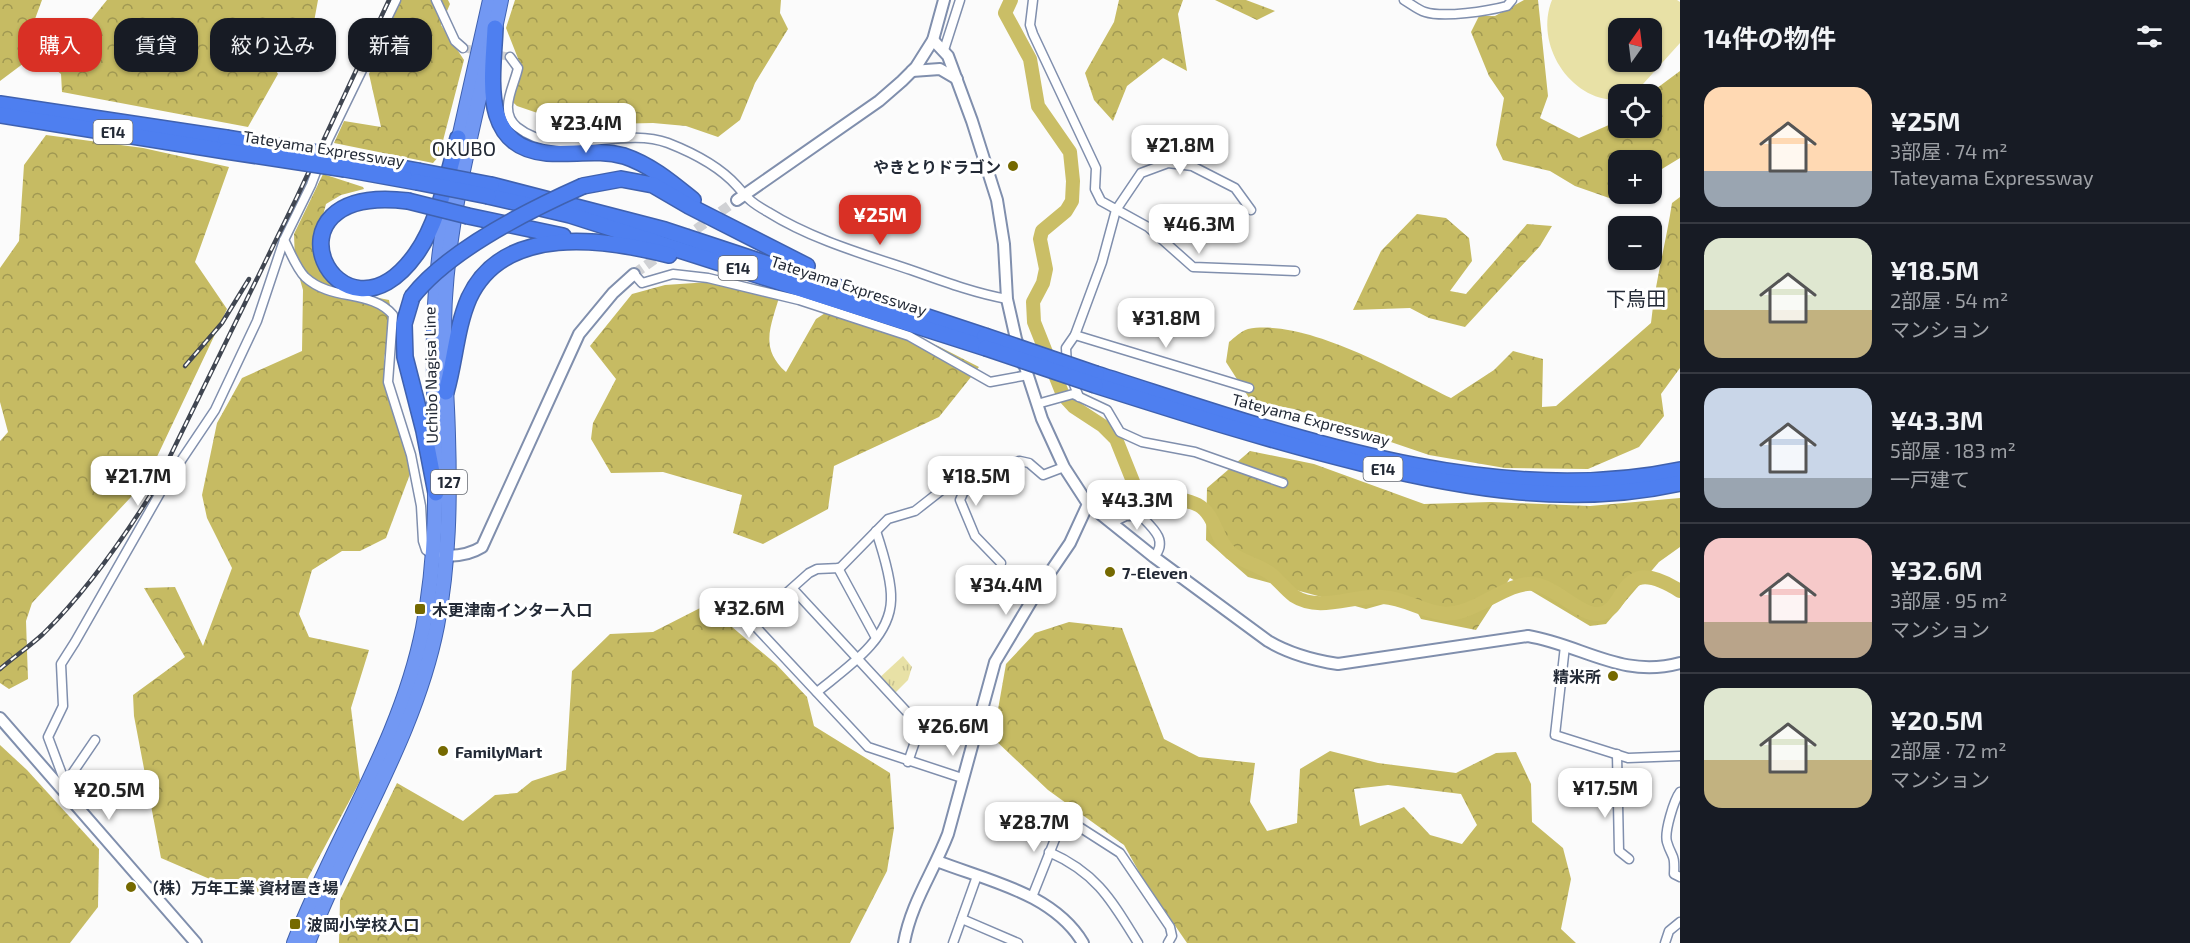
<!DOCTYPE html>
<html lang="ja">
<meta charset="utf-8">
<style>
body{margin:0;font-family:"Exo 2","Noto Sans JP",sans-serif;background:#20242c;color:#f1f3f6;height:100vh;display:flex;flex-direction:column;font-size:22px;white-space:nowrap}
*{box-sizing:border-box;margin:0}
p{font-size:20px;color:#9ea1a6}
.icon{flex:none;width:33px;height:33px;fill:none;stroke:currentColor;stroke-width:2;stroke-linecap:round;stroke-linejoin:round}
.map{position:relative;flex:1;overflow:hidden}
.details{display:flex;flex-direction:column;background:#171b24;width:510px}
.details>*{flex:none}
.banner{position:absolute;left:18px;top:18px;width:570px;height:54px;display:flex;gap:12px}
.needle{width:39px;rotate:14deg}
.buttons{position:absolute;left:1608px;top:18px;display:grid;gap:12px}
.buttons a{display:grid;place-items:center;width:54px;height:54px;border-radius:12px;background:#171b24;box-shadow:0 2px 4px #0004;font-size:30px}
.price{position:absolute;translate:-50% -51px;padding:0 14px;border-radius:12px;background:#fff;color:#222;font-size:20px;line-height:39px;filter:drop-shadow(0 2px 3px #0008)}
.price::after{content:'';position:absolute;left:50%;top:36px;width:18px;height:14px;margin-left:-9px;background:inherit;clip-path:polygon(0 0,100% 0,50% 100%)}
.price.selected{background:#d93025;color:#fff}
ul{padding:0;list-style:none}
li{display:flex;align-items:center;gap:18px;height:150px;padding:0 24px}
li+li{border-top:2px solid #363941}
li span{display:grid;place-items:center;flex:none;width:168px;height:120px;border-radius:18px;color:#555}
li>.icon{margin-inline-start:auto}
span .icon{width:72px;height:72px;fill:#fffc;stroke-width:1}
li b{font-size:26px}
h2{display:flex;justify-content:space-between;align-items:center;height:72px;padding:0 24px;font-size:26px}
.chip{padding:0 21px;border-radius:18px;background:#171b24;box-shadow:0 2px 4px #0004;font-size:21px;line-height:54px}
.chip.selected{background:#d93025;color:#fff}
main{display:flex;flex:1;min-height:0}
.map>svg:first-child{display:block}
</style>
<main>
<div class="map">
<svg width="1680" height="943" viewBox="0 0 1680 943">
<defs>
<pattern id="forest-crowns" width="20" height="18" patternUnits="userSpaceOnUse" patternTransform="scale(1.5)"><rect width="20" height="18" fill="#c6bb63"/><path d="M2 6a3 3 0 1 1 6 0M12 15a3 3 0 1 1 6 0" fill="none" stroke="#a09852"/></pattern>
<pattern id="park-tufts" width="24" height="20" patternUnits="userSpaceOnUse" patternTransform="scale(1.5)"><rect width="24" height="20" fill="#e8e1a6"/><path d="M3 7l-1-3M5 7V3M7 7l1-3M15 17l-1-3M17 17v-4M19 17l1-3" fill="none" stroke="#c7c190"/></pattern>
</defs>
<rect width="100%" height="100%" fill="#fbfbfb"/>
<path fill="#e8e1a6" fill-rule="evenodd" d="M1552,0H1677L1680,2V43L1634,94H1618V100C1570,101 1534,44 1552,0ZM1618,28H1652V62H1618Z"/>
<g fill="url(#forest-crowns)" fill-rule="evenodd">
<path d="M0,0H42L35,19L69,47L107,0H318L311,38L275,37L268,57L278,74L248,127L62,92L61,74L36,54L0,81Z"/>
<path d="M401,0H448L450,4L441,25L464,60L439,156L433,163L334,143L344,121L381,127L369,74L378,49Z"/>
<path d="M515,0H781L780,13L788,29L755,83L740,120L718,137L686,126L653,123L608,124L593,109L558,120L517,106L505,95L519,61L506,28Z"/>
<path d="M1119,0H1183L1178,14L1187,71L1163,58L1127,86L1113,121L1094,100L1085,73L1114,22Z"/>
<path d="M1215,0H1246L1275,11L1257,20Z"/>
<path d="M1524,0H1538L1548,96L1540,118L1579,138L1618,121V128H1652V94H1649L1680,71V158L1652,175V160H1618L1620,194L1612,199L1575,186L1550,171L1503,160L1496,145L1504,98L1489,76L1471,32L1479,16H1495Z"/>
<path d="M46,135L143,148L229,167L195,262L227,309L145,482L32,603L26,621L28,679L9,689L0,683V441L8,432L0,402V268L19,241L24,165Z"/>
<path d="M323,174L363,187L364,189L341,195L326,204L313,254L326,279L364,295L389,300L392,315L384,359L413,466L386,538L360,551H342L312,570L299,614L309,637L369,650L351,708L360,781L302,889L266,896L219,883L161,858L134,716L133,695L185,657L144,588L175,587L203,646L232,568L207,518L202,495L217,423L242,378L302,351L303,290L295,262L294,234Z"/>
<path d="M1680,197V368L1661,394L1664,416L1639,447L1588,469L1505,468L1429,455L1294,409L1251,401L1226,362L1229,342C1234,338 1241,331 1248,329C1305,318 1400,373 1451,398L1494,370L1513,351L1543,359L1542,407L1556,406L1651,323C1655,282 1666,243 1672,203Z"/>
<path d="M1417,214L1446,218L1469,238L1472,261L1450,291L1466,294L1527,224L1552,226L1540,246L1465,327L1429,318L1410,308L1353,310L1381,251Z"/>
<path d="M724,281L781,290C773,323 757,346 786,372L816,319L836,306L938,346L979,367L939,417L834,466L828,509L763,544L733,533L742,495L663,472L611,473L591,439L593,423L616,379L590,346L632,294L665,285Z"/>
<path d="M1250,451L1314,464L1424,504L1491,502L1590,506L1680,498V547L1659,562L1606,624L1590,626L1510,578L1476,630L1421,619L1409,597L1366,609L1248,577L1206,540L1207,488Z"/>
<path d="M706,605L776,664L807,697L814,726L890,773L894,828L887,871L850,943H339L340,900L397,783L463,821L495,795L517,793L532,781L566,770L572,671L610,634L653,632Z"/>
<path d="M1069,622L1122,628L1164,739L1199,757L1255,763L1250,802L1267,831L1297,823L1300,769L1330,751L1378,763L1456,773L1496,753L1516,752L1531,784L1532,822L1563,848L1571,879L1561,929L1576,943H1187L1143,879L1124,845L1048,790L993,738L1006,664L1035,633ZM1388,785L1461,794L1477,825L1462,844L1430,835L1404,807L1360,826L1354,789Z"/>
<path d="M0,745L27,770L99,849L98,907L70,943H0Z"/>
</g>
<path fill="url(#park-tufts)" d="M903,656L912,667L908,680L892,696L877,680Z"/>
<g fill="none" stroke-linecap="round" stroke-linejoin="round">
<path stroke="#cabe66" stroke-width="14" d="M1011,0L1005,13L1030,59L1038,106L1070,152L1073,181L1072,201L1066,211L1042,231L1040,239L1046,269L1043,283L1033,302L1034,322L1063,395L1074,407L1103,426L1116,439L1136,489L1141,493C1159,497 1182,497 1198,505C1216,515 1216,541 1231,553C1243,562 1259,565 1271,574C1279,581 1286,590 1294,596C1320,613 1355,594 1383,597C1403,598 1421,610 1440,613C1472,619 1504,581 1534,584C1556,587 1581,616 1599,614C1628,611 1617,551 1680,591"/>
<path stroke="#d0d1d4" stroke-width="8" stroke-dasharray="8 4" stroke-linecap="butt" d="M463,48L510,57"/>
<g stroke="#d0d1d4" stroke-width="10" stroke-dasharray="10 5" stroke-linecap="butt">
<path d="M684,238L737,200"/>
<path d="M634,274L666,251"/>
</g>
<g stroke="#808fad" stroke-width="11">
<g id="minor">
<path d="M436,0L455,41L463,48"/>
<path d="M1033,0L1030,25L1033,34L1096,168L1095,189L1101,201L1148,227L1193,267L1295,271"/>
<path d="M1404,0C1411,4 1418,10 1425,12C1444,18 1488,11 1507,6L1512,0"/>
<path d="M944,50L960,0"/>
<path d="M510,57L518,68C514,87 498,111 517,127C559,161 621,125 668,143C691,152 720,167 737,186C749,200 752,203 768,212C811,239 863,254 911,270C942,281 974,293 1007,299"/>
<path d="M284,240C290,251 296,268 305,277C332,302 371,289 393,315L388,382L411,455L421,506L423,541L426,550L433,555"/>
<path d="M634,274L642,283L673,274L708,278L799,300L909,336L990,382L1028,375"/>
<path d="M1075,335L1249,388"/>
<path d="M1067,365L1066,348L1075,335L1102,262L1116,210L1141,173L1168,163L1192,166L1235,188L1251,210"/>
<path d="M1071,377L1079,397"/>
<path d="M1037,404L1073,394L1107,410L1120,432L1142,442L1195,452L1283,483"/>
<path d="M1111,523L1126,516H1141C1154,529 1168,541 1154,557"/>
<path d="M1001,563L975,536L960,500L964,491L1005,467"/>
<path d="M838,568L876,638"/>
<path d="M793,589L918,724L919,730L908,762"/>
<path d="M1565,646L1555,735L1628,758L1680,756"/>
<path d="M817,692C845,669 890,640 891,600C892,581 882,549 876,531"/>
<path d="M1617,754L1619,851L1629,859"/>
<path d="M962,778L868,747L754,625L755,621L809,573L817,569L840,568L888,519L915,511L952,482L975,469L1020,461L1029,463L1043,475L1064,467"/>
<path d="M60,786L63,777L48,737L63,706L61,664L75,642L164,486L215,410L257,321L284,240L311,185L328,140L396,0"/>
<path d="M63,787L95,740"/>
<path d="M1680,792C1674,800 1664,832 1667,842C1672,859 1675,852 1674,874L1680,877"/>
<path d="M1049,852C1097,873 1112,901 1138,943"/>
<path d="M1032,897L1063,819H1067L1120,853L1170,927L1172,936L1168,943"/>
<path d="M962,919L1018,943"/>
<path d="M953,943L977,876"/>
<path d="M1665,943L1669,931L1680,922"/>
</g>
</g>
<g stroke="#808fad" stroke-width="14">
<g id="tertiary">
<path d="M933,40L948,56L972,121L997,200L1004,244L1007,299L1016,339L1042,419L1064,467L1088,504L1154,557L1268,641C1290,654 1312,660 1338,664L1528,636C1582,645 1622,679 1680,663"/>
<path d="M912,71L940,69L957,79"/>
<path d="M737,200L879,101L902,81L916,67L933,40L944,0"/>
<path d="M439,555C455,557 469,555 482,547L579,334L613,293L634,274"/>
<path d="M0,718L196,943"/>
<path d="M937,861C988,881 1053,893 1083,943"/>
<path d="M904,943C911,903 933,873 948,834L995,662L1038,590L1070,543L1088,504"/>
</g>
</g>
<g stroke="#3f61af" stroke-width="16">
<g id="trunk">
<path d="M457,147L490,0"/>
<path d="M294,943C335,837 401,740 423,628C443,528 432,429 434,328C435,285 440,244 447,202"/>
<path d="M308,943C348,837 415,738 437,626C449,563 450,500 448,436C447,390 442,344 445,298C451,197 481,99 501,0"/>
</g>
</g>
<g stroke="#3f61af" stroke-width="18">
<g id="motorway">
<path d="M495,28C493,76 479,147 547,153C574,155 598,149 624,156C651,165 672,183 693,200"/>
<path d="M0,104L226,138"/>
<path d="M0,115L226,151"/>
<path d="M348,158L418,171"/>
<path d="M345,169L417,182"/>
<path d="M491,185L665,230L985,336"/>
<path d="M583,186L621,179L653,185L689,206L807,266"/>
<path d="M488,196L570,215L986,348"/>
<path d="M408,201C251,182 339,362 416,254C438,224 448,174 458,138"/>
<path d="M468,216L563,236"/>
<path d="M412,297L404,324L405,357L424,431L436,493"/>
<path d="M1096,374C1279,432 1486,511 1680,470"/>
<path d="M1095,385C1183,413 1271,441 1361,463C1466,489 1572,507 1680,483"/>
<path d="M446,392C455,361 456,328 469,298C504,223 605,239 669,255"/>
</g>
</g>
<use href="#minor" stroke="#fff" stroke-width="8"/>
<use href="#tertiary" stroke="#fff" stroke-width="10"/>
<use href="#trunk" stroke="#7298f3" stroke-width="14"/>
<use href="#motorway" stroke="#4e7ff0" stroke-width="15"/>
<g stroke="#404651" stroke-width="4.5">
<g id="rail">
<path d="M185,366L222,323L249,279"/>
<path d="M0,669C14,657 30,646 43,634C84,594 123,539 153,491L297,197L389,0"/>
</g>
</g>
<use href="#rail" stroke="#fff" stroke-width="2" stroke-dasharray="7" stroke-linecap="butt"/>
<g stroke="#3f61af" stroke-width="18" stroke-linecap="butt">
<g id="motorway-bridge">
<path d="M226,138L348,158"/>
<path d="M226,151L345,169"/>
<path d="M418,171L491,185"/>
<path d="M417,182L488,196"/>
<path d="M408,201L468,216"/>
<path d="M412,297C448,251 529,210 583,186"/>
<path d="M985,336L1096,374"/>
<path d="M986,348L1095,385"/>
</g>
</g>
<use href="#motorway-bridge" stroke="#4e7ff0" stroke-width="15"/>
</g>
<g fill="#756900" stroke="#fff" stroke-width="2">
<circle cx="1013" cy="166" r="6"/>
<circle cx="1110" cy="572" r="6"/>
<rect x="414" y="603" width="12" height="12" rx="3"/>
<circle cx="1613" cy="676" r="6"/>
<circle cx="443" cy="751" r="6"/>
<circle cx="131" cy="887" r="6"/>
<rect x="289" y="918" width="12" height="12" rx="3"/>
</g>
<g text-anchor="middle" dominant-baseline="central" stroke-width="6" stroke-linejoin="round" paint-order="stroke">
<g fill="#fff" stroke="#656a72" stroke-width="1.5">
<rect x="93.5" y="120" width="39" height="24" rx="4.5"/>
<rect x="718.5" y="256" width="39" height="24" rx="4.5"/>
<rect x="1363.5" y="457" width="39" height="24" rx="4.5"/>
<rect x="431" y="470" width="36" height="24" rx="4.5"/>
</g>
<g font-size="15" font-weight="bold" fill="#232a36">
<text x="113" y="132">E14</text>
<text x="738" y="268">E14</text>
<text x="1383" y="469">E14</text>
<text x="449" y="482">127</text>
</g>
<g font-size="16" fill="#232a36" stroke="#fff">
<text transform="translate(324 148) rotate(9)">Tateyama Expressway</text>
<text transform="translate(849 285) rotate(18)">Tateyama Expressway</text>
<text transform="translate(430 375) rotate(-91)">Uchibo Nagisa Line</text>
<text transform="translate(1311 419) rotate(15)">Tateyama Expressway</text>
</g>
<g font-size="16" font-weight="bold" fill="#232a36" stroke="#fff" text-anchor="start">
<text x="1001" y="166" text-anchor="end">やきとりドラゴン</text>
<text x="1122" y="572">7-Eleven</text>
<text x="432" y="609">木更津南インター入口</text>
<text x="1601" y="676" text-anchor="end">精米所</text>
<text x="455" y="751">FamilyMart</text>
<text x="143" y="887">（株）万年工業 資材置き場</text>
<text x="307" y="924">波岡小学校入口</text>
</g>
<g font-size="20" fill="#232a36" stroke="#fff">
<text x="464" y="148">OKUBO</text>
<text x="1636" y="298">下烏田</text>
</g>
</g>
</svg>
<div class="buttons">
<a><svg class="needle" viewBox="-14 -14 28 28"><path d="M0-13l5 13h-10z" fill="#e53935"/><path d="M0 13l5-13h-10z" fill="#9ea1a6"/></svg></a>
<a><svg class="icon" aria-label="locate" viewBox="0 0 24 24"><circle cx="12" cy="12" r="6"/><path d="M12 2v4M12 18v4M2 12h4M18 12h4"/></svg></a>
<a>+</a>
<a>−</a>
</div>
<b class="price" style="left:586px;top:154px">¥23.4M</b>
<b class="price" style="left:1180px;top:176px">¥21.8M</b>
<b class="price selected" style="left:880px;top:246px">¥25M</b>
<b class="price" style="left:1199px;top:255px">¥46.3M</b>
<b class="price" style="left:1166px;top:349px">¥31.8M</b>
<b class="price" style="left:138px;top:507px">¥21.7M</b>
<b class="price" style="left:976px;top:507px">¥18.5M</b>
<b class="price" style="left:1137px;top:531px">¥43.3M</b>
<b class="price" style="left:1006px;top:616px">¥34.4M</b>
<b class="price" style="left:749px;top:639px">¥32.6M</b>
<b class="price" style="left:953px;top:757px">¥26.6M</b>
<b class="price" style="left:1605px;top:819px">¥17.5M</b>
<b class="price" style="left:109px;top:821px">¥20.5M</b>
<b class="price" style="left:1034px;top:853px">¥28.7M</b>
<div class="banner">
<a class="chip selected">購入</a>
<a class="chip">賃貸</a>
<a class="chip">絞り込み</a>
<a class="chip">新着</a>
</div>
</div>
<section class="details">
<h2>14件の物件<svg class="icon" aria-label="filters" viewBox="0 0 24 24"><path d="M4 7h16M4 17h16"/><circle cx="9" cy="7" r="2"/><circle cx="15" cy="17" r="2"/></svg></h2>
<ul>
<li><span style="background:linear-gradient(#ffd9b3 70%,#9aa5b1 0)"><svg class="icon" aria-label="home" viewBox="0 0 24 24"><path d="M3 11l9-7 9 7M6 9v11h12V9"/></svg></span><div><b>¥25M</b><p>3部屋 · 74 m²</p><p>Tateyama Expressway</p></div></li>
<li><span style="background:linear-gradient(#dfe7d0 60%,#c2b280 0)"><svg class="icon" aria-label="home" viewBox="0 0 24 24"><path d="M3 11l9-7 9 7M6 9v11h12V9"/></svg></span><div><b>¥18.5M</b><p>2部屋 · 54 m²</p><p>マンション</p></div></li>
<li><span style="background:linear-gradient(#c9d6e8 75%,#9aa5b1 0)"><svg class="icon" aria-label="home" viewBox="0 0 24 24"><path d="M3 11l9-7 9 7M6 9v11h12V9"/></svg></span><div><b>¥43.3M</b><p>5部屋 · 183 m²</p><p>一戸建て</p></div></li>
<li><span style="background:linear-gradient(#f6c9c9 70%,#b9a48a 0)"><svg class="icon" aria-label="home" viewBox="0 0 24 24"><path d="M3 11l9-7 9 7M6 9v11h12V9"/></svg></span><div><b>¥32.6M</b><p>3部屋 · 95 m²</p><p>マンション</p></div></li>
<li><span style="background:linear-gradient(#dfe7d0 60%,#c2b280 0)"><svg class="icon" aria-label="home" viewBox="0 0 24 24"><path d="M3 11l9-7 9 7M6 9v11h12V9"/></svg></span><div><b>¥20.5M</b><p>2部屋 · 72 m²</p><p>マンション</p></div></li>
</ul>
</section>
</main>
